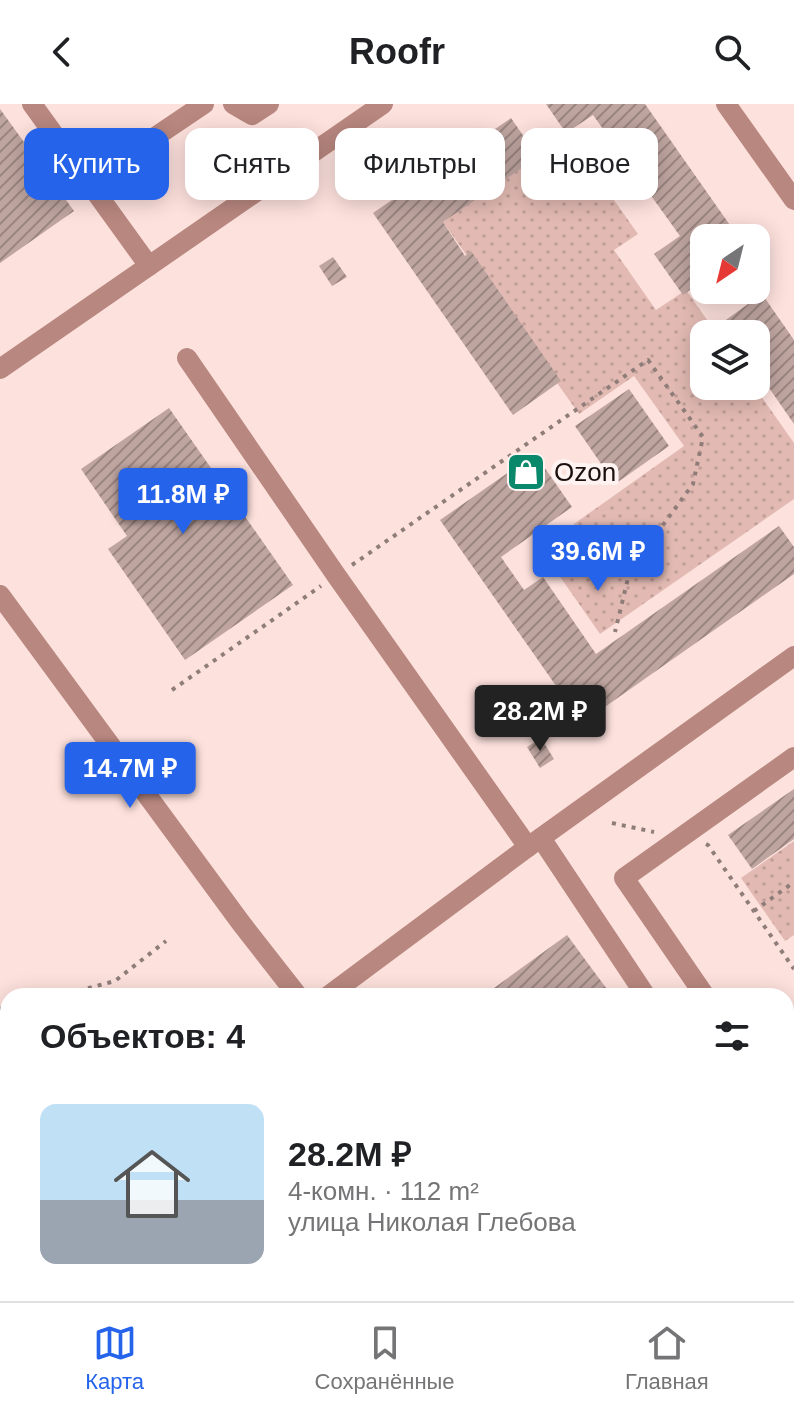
<!DOCTYPE html>
<html lang="ru">
<meta charset="utf-8">
<style>
body{margin:0;font-family:Arial,sans-serif;background:#f2f2f2;color:#202124;height:100vh;display:flex;flex-direction:column;font-size:30px;white-space:nowrap}
*{box-sizing:border-box;margin:0}
p{font-size:26px;color:#757577}
.icon{flex:none;width:44px;height:44px;fill:none;stroke:currentColor;stroke-width:2;stroke-linecap:round;stroke-linejoin:round}
.map{position:relative;flex:1;overflow:hidden}
.sheet{position:absolute;left:0px;top:884px;width:794px;height:314px;display:flex;flex-direction:column;background:#fff;border-radius:24px 24px 0 0;box-shadow:0 4px 20px #0003}
.sheet>*{flex:none}
.guide{position:absolute;left:24px;top:24px;width:746px;height:72px;display:flex;gap:16px}
.needle{width:52px;rotate:215deg}
.buttons{position:absolute;left:690px;top:120px;display:grid;gap:16px}
.buttons a{display:grid;place-items:center;width:80px;height:80px;border-radius:16px;background:#fff;box-shadow:0 4px 20px #0003;font-size:40px}
.price{position:absolute;translate:-50% -68px;padding:0 18px;border-radius:8px;background:#2563eb;color:#fff;font-size:26px;line-height:52px;filter:drop-shadow(0 2px 4px #0008)}
.price::after{content:'';position:absolute;left:50%;top:48px;width:24px;height:18px;margin-left:-12px;background:inherit;clip-path:polygon(0 0,100% 0,50% 100%)}
.price.on{background:#222;color:#fff}
ul{padding:0;list-style:none}
li{display:flex;align-items:center;gap:24px;height:200px;padding:0 40px}
li+li{border-top:2px solid #e0e0e0}
li span{display:grid;place-items:center;flex:none;width:224px;height:160px;border-radius:16px;color:#555}
li>.icon{margin-inline-start:auto}
span .icon{width:96px;height:96px;fill:#fffc;stroke-width:1}
li b{font-size:34px}
h2{display:flex;justify-content:space-between;align-items:center;height:96px;padding:0 40px;font-size:34px}
.tag{padding:0 28px;border-radius:16px;background:#fff;box-shadow:0 4px 20px #0003;font-size:28px;line-height:72px}
.tag.on{background:#2563eb;color:#fff}
header{display:flex;justify-content:space-between;align-items:center;height:104px;padding:0 40px;background:#fff;font-size:36px;font-weight:700}
.tabs{display:flex;justify-content:space-around;align-items:center;height:112px;border-top:2px solid #e0e0e0;background:#fff;font-size:22px;color:#757577}
.tabs a{display:grid;justify-items:center;gap:4px}
.tabs .on{color:#2563eb}
.map>svg:first-child{display:block}
</style>
<header><svg class="icon" aria-label="back" viewBox="0 0 24 24"><path d="M15 5l-7 7 7 7"/></svg>Roofr<svg class="icon" aria-label="search" viewBox="0 0 24 24"><circle cx="10" cy="10" r="6"/><path d="M15 15l6 6"/></svg></header>
<div class="map">
<svg width="794" height="1197" viewBox="0 0 794 1197">
<defs>
<pattern id="grass-dots" width="8" height="8" patternUnits="userSpaceOnUse" patternTransform="scale(2)"><rect width="8" height="8" fill="#e2bab3"/><path d="M2 2h.1M6 6h.1" fill="none" stroke="#c19f99" stroke-width="1.8" stroke-linecap="round"/></pattern>
<pattern id="building-hatch" width="6" height="6" patternUnits="userSpaceOnUse" patternTransform="scale(2)"><rect width="6" height="6" fill="#bfa5a0"/><path d="M-1 1l2-2M0 6l6-6M5 7l2-2" fill="none" stroke="#9a8581"/></pattern>
</defs>
<rect width="100%" height="100%" fill="#fde1dd"/>
<g fill="url(#grass-dots)">
<path d="M568,31L638,130L614,146L656,206L686,186L717,230H704V282H754L794,339V395L600,530L540,444L684,342L634,272L579,310L443,118Z"/>
<path d="M794,737V831L785,837L741,774Z"/>
<path d="M0,921H8V1190H16L9,1197H0Z"/>
</g>
<g fill="url(#building-hatch)">
<path d="M546,0H645L739,134H704V176L683,191L654,150L680,132L593,11L566,29Z"/>
<path d="M0,5L74,107L0,159Z"/>
<path d="M511,14L538,53L443,118L465,152L471,147L561,277L513,311L373,109Z"/>
<path d="M333,153L347,173L332,182L319,162Z"/>
<path d="M762,190L794,236V320L756,265V230H731L723,218Z"/>
<path d="M629,285L669,342L615,380L575,322Z"/>
<path d="M169,304L293,481L185,556L108,445L127,432L81,365Z"/>
<path d="M535,350L572,403L501,453L524,486L543,473L596,550L779,422L794,443V470L582,619L440,416Z"/>
<path d="M541,634L554,655L540,664L527,643Z"/>
<path d="M794,685V735L752,765L728,731Z"/>
<path d="M567,831L612,892H483Z"/>
<path d="M608,1190H678L682,1197H612Z"/>
</g>
<g fill="none" stroke-linecap="round" stroke-linejoin="round">
<g stroke="#8f7d7a" stroke-width="4" stroke-dasharray="4 6" stroke-linecap="butt">
<path d="M352,461L648,256L703,333L693,380L630,466L615,528"/>
<path d="M172,586L321,482"/>
<path d="M612,719L654,728"/>
<path d="M706,740L708,741L794,865"/>
<path d="M754,807L794,778"/>
<path d="M59,892L115,877L166,837"/>
<path d="M0,904L8,906"/>
<path d="M0,1132L8,1128"/>
<path d="M470,1190L475,1197"/>
</g>
<g stroke="#b8877f" stroke-width="20">
<path d="M32,0L149,162"/>
<path d="M233,0L252,11L269,0"/>
<path d="M726,0L794,96"/>
<path d="M118,58L204,0"/>
<path d="M187,254L336,471L528,743"/>
<path d="M0,265L383,0"/>
<path d="M0,491L241,819L298,892"/>
<path d="M541,734L646,892"/>
<path d="M328,892L528,743L794,552"/>
<path d="M705,892L624,774L794,653"/>
<path d="M786,1057L794,1052"/>
<path d="M265,1190L270,1197"/>
<path d="M515,1190L520,1197"/>
</g>
</g>
<defs>
<g id="shop-square" transform="scale(2)"><rect x="-9" y="-9" width="18" height="18" rx="4" fill="#09886b" stroke="#fef3f1"/><path d="M-5-2.5h2.3a2.7 3.5 0 0 1 5.4 0H5L5.5 6h-11ZM-1.5-2.5h3a1.5 2.3 0 0 0-3 0Z" fill="#fff"/></g>
</defs>
<g fill-rule="evenodd">
<use href="#shop-square" x="526" y="368"/>
</g>
<g text-anchor="middle" dominant-baseline="central" stroke-width="8" stroke-linejoin="round" paint-order="stroke">
<g font-size="26" fill="#1a110f" stroke="#fef3f1" text-anchor="start">
<text x="554" y="368">Ozon</text>
</g>
</g>
</svg>
<div class="buttons">
<a><svg class="needle" viewBox="-14 -14 28 28"><path d="M0-13l5 13h-10z" fill="#e53935"/><path d="M0 13l5-13h-10z" fill="#757577"/></svg></a>
<a><svg class="icon" aria-label="layers" viewBox="0 0 24 24"><path d="M12 4l9 5-9 5-9-5zM3 14l9 5 9-5"/></svg></a>
</div>
<b class="price" style="left:183px;top:432px">11.8M ₽</b>
<b class="price" style="left:598px;top:489px">39.6M ₽</b>
<b class="price on" style="left:540px;top:649px">28.2M ₽</b>
<b class="price" style="left:130px;top:706px">14.7M ₽</b>
<div class="guide">
<a class="tag on">Купить</a>
<a class="tag">Снять</a>
<a class="tag">Фильтры</a>
<a class="tag">Новое</a>
</div>
<section class="sheet">
<h2>Объектов: 4<svg class="icon" aria-label="filters" viewBox="0 0 24 24"><path d="M4 7h16M4 17h16"/><circle cx="9" cy="7" r="2"/><circle cx="15" cy="17" r="2"/></svg></h2>
<ul>
<li><span style="background:linear-gradient(#bfe0f5 60%,#9aa5b1 0)"><svg class="icon" aria-label="home" viewBox="0 0 24 24"><path d="M3 11l9-7 9 7M6 9v11h12V9"/></svg></span><div><b>28.2M ₽</b><p>4-комн. · 112 m²</p><p>улица Николая Глебова</p></div></li>
</ul>
</section>
</div>
<nav class="tabs">
<a class="on"><svg class="icon" aria-label="map" viewBox="0 0 24 24"><path d="M3 6l6-2 6 2 6-2v14l-6 2-6-2-6 2zM9 4v14M15 6v14"/></svg>Карта</a>
<a><svg class="icon" aria-label="saved" viewBox="0 0 24 24"><path d="M7 4h10v16l-5-4-5 4z"/></svg>Сохранённые</a>
<a><svg class="icon" aria-label="home" viewBox="0 0 24 24"><path d="M3 11l9-7 9 7M6 9v11h12V9"/></svg>Главная</a>
</nav>
